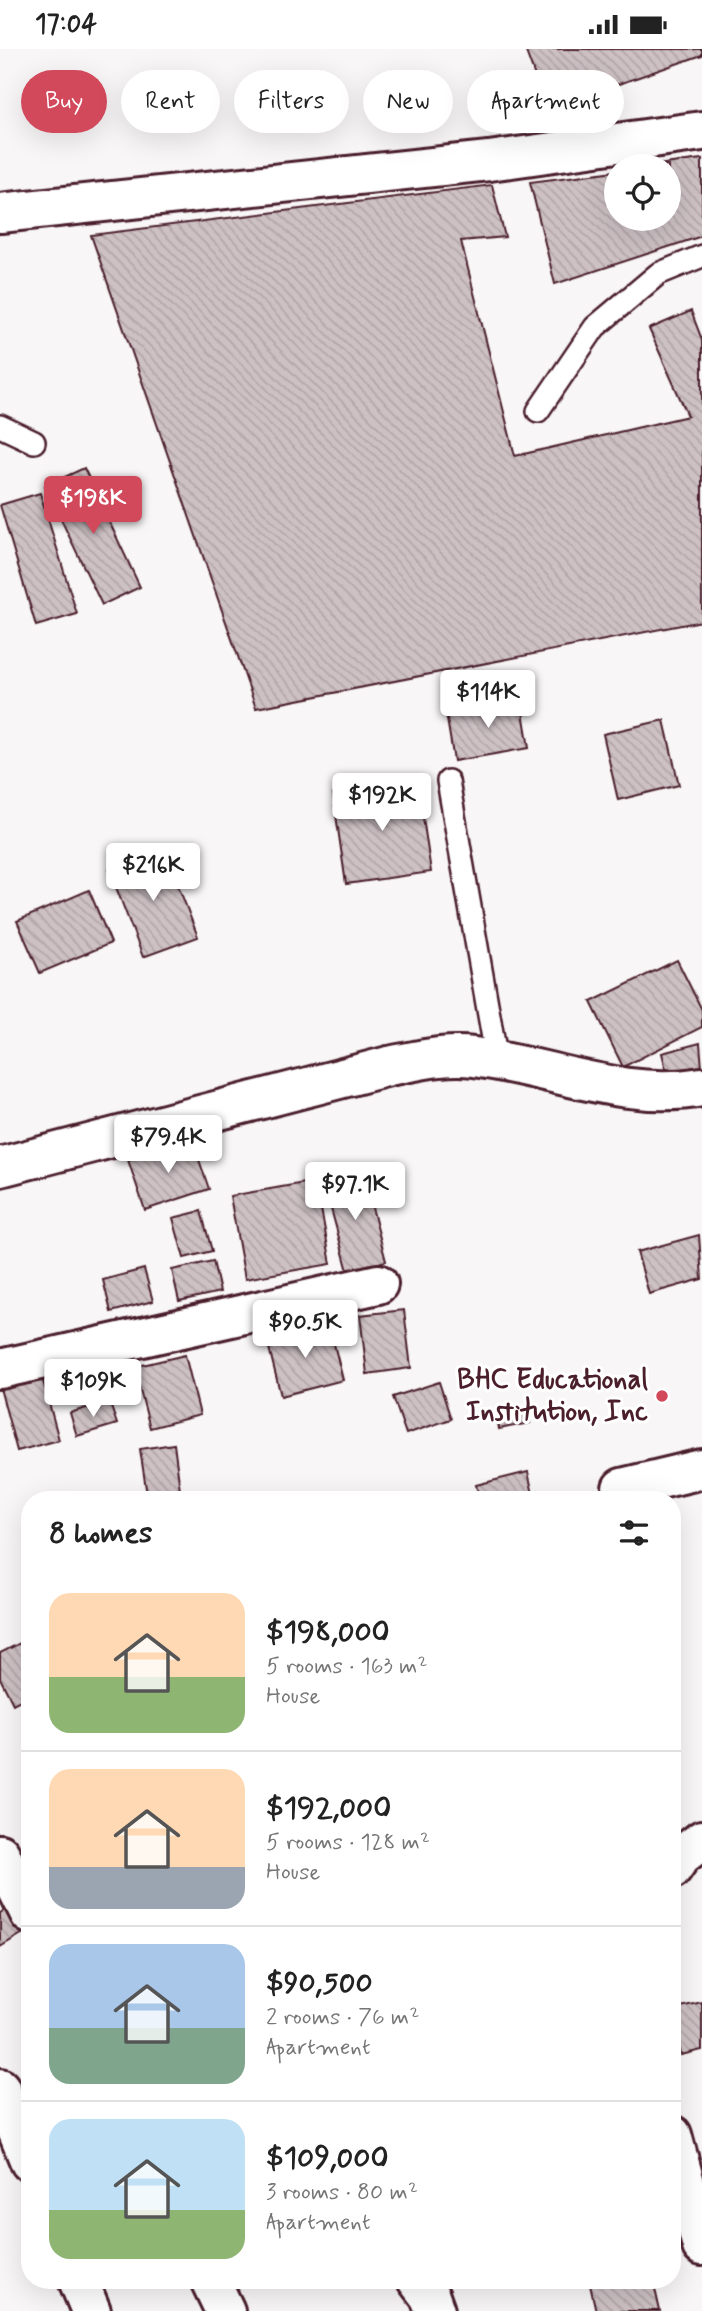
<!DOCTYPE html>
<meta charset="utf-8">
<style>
body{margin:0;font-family:Mynerve,sans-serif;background:#f6f6f6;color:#222;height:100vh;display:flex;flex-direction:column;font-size:26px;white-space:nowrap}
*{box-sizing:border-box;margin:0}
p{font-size:23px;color:#767676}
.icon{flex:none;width:38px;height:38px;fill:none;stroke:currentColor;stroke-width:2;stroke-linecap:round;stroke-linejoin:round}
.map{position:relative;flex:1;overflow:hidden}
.drawer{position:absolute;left:21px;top:1442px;width:660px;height:798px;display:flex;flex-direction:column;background:#fff;border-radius:28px;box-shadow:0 7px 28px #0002}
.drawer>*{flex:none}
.banner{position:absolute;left:21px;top:21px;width:662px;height:63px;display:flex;gap:14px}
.controls{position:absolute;left:604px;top:105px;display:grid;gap:14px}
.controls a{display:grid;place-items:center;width:77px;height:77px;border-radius:50%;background:#fff;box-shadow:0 7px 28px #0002;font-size:35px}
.price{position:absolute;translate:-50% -60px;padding:0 16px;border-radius:7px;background:#fff;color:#222;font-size:23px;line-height:46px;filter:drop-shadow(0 2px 4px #0008)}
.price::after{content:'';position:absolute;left:50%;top:42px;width:21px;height:16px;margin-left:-10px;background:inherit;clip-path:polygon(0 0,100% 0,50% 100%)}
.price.on{background:#d1495b;color:#fff}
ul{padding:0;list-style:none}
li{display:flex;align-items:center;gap:21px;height:175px;padding:0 28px}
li+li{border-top:2px solid #e0e0e0}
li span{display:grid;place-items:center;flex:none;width:196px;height:140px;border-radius:21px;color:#555}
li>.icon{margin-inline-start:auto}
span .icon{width:84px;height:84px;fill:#fffc;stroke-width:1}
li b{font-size:30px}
h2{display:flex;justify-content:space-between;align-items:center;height:84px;padding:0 28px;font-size:30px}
.chip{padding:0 24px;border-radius:32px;background:#fff;box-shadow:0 7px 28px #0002;font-size:24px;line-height:63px}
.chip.on{background:#d1495b;color:#fff}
.status{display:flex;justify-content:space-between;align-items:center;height:49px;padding:0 35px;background:#fff;direction:ltr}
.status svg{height:19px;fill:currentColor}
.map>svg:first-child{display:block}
</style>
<div class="status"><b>17:04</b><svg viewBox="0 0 49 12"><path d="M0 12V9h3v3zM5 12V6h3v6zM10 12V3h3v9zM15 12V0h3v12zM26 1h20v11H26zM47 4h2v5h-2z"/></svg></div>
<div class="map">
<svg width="702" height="2262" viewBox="0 0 702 2262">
<defs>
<pattern id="building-back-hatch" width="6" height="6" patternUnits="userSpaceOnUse" patternTransform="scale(1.75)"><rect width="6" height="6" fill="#cdc1c4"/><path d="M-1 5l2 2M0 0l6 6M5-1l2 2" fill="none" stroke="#b2a5a9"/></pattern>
</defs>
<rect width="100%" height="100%" fill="#f8f6f7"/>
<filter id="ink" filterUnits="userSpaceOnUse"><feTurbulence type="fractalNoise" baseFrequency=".0143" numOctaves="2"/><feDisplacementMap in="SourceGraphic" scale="14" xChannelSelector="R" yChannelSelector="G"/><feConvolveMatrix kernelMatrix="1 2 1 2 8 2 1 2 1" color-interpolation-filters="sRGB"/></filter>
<g filter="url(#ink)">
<g fill="url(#building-back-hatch)" stroke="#4a1f2b" stroke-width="2">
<path d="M525,0H702V6L547,60Z"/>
<path d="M702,110V187L555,235L530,133L616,122V170H668V117H650Z"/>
<path d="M492,136L505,188L461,192L515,407L688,367L649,280L691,262L702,291V572L256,659L91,186Z"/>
<path d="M84,419L140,538L102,556L45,437Z"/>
<path d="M40,444L77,565L36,577L0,456Z"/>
<path d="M521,651L529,699L454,712L446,664Z"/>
<path d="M664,671L679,736L618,751L603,685Z"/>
<path d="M418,734L431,823L346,835L333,745Z"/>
<path d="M164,800L198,888L143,908L109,820Z"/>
<path d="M89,841L111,894L40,924L17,872Z"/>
<path d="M677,911L702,961V978L623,1018L591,953Z"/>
<path d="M700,994L702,1019L668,1028L662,1004Z"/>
<path d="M192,1090L209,1140L145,1161L128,1111Z"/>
<path d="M363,1124L386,1212L348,1222L324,1134Z"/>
<path d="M316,1132L331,1215L245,1230L230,1147Z"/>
<path d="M201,1162L212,1202L184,1209L173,1169Z"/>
<path d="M699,1186L702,1230L649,1245L637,1203Z"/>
<path d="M213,1212L220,1243L179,1252L172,1221Z"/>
<path d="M144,1220L153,1252L111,1263L103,1231Z"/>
<path d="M404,1261L411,1319L367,1325L360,1266Z"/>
<path d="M329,1275L343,1331L281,1347L267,1291Z"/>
<path d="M185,1306L200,1366L150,1379L134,1318Z"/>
<path d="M42,1328L59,1391L17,1402L0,1339Z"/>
<path d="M439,1333L451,1370L406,1385L393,1348Z"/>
<path d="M109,1352L117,1375L77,1387L70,1364Z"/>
<path d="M527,1361L530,1374L499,1380L497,1366Z"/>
<path d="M174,1395L180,1441L147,1446L140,1400Z"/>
<path d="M528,1423L533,1445L511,1451H480L476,1436Z"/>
<path d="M30,1589V1646L13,1655L0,1629V1604Z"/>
<path d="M10,1858L25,1883L0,1898V1864Z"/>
<path d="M702,1953V2001L681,2006L672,1960Z"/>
<path d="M611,2231H653L660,2262H596L590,2236Z"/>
</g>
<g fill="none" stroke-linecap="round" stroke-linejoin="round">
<g stroke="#4a1f2b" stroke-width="26">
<g id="lane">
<path d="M538,362L595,278L658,225L702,207"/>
<path d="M0,377L34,393"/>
<path d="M448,732L497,1012"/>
</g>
</g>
<g stroke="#4a1f2b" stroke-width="44">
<g id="street">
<path d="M0,164L489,112L702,82"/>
<path d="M0,1320L378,1235"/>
<path d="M622,1439L702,1420"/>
<path d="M0,1805L30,1865"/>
<path d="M672,1820L681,1807L702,1791"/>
<path d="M0,2039L30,2113"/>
<path d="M672,2086L702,2197"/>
<path d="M78,2231L91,2262"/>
<path d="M210,2231L225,2262"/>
<path d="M417,2231L430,2248L435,2262"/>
</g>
</g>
<g stroke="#4a1f2b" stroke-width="44">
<path id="secondary" d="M0,1118L389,1017C416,1012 446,1004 474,1008C550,1018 625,1052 702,1038"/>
</g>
<use href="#lane" stroke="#fff" stroke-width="21"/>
<use href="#street" stroke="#fff" stroke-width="38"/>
<use href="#secondary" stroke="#fff" stroke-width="38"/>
</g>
</g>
<circle fill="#d1495b" stroke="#fff" stroke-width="2.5" cx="662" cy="1347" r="7"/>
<g text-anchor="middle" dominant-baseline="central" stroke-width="6" stroke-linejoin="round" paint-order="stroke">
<g font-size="28" font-weight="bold" fill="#4a1f2b" stroke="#fff" text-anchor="end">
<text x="648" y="1331">BHC Educational<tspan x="648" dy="32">Institution, Inc</tspan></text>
</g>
</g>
</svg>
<div class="controls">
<a><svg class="icon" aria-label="locate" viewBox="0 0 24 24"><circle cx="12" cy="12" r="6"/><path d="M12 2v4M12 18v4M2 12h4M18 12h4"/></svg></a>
</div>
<b class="price on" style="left:93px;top:487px">$198K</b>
<b class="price" style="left:488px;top:681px">$114K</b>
<b class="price" style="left:382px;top:784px">$192K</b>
<b class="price" style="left:153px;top:854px">$216K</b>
<b class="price" style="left:168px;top:1126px">$79.4K</b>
<b class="price" style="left:355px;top:1173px">$97.1K</b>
<b class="price" style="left:305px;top:1311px">$90.5K</b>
<b class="price" style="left:93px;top:1370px">$109K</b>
<div class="banner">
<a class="chip on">Buy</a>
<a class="chip">Rent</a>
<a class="chip">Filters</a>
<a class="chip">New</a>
<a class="chip">Apartment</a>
</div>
<section class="drawer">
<h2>8 homes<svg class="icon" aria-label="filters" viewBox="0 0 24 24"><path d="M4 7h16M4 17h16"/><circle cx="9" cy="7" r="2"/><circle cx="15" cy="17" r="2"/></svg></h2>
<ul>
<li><span style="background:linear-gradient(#ffd9b3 60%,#8fb573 0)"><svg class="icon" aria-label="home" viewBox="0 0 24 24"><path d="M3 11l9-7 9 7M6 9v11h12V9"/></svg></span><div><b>$198,000</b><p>5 rooms · 163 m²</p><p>House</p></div></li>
<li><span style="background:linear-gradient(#ffd9b3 70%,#9aa5b1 0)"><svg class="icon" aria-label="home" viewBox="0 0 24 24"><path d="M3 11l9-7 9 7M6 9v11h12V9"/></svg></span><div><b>$192,000</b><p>5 rooms · 128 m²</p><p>House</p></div></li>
<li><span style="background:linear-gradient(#a9c7e8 60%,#7fa58c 0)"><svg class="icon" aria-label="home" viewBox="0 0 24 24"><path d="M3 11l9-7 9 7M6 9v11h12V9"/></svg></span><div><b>$90,500</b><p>2 rooms · 76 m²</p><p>Apartment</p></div></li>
<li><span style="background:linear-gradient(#bfe0f5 65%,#8fb573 0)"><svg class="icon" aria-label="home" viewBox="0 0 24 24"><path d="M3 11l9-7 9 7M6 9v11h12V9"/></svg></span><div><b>$109,000</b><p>3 rooms · 80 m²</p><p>Apartment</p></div></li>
</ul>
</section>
</div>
